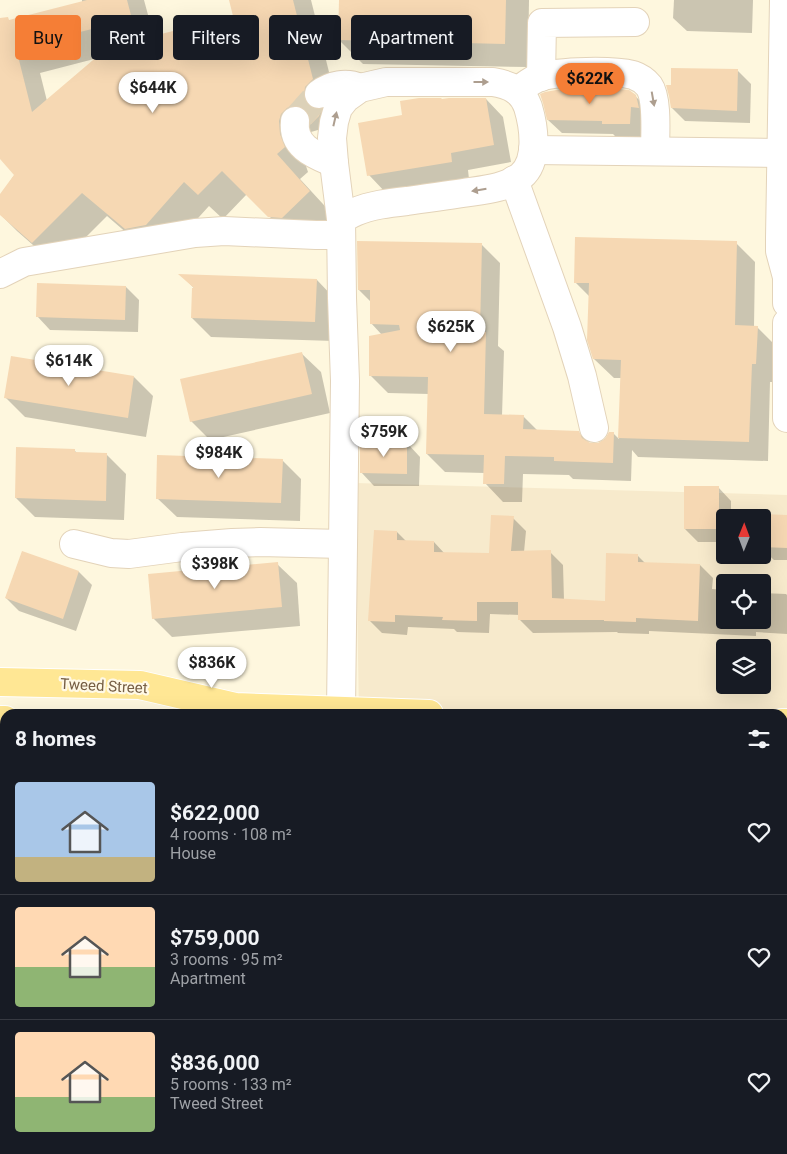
<!DOCTYPE html>
<meta charset="utf-8">
<style>
body{margin:0;font-family:Roboto,sans-serif;background:#20242c;color:#f1f3f6;height:100vh;display:flex;flex-direction:column;font-size:19px;white-space:nowrap}
*{box-sizing:border-box;margin:0}
p{font-size:16px;color:#9ea1a6}
.icon{flex:none;width:28px;height:28px;fill:none;stroke:currentColor;stroke-width:2;stroke-linecap:round;stroke-linejoin:round}
.map{position:relative;flex:1;overflow:hidden}
.side{position:absolute;left:0px;top:709px;width:788px;height:446px;display:flex;flex-direction:column;background:#171b24;border-radius:15px 15px 0 0;box-shadow:0 5px 20px #0002}
.side>*{flex:none}
.banner{position:absolute;left:15px;top:15px;width:500px;height:45px;display:flex;gap:10px}
.needle{width:32px;rotate:1deg}
.controls{position:absolute;left:716px;top:509px;display:grid;gap:10px}
.controls a{display:grid;place-items:center;width:55px;height:55px;border-radius:5px;background:#171b24;box-shadow:0 5px 20px #0002;font-size:25px}
.price{position:absolute;translate:-50% -42px;padding:0 11px;border-radius:18px;background:#fff;color:#222;font-size:16px;line-height:32px;filter:drop-shadow(0 1px 2px #0008)}
.price::after{content:'';position:absolute;left:50%;top:30px;width:15px;height:11px;margin-left:-8px;background:inherit;clip-path:polygon(0 0,100% 0,50% 100%)}
.price.active{background:#f57e36;color:#111}
ul{padding:0;list-style:none}
li{display:flex;align-items:center;gap:15px;height:125px;padding:0 15px}
li+li{border-top:1px solid #363941}
li span{display:grid;place-items:center;flex:none;width:140px;height:100px;border-radius:5px;color:#555}
li>.icon{margin-inline-start:auto}
span .icon{width:60px;height:60px;fill:#fffc;stroke-width:1}
li b{font-size:21px}
h2{display:flex;justify-content:space-between;align-items:center;height:60px;padding:0 15px;font-size:21px}
.pill{padding:0 18px;border-radius:5px;background:#171b24;box-shadow:0 5px 20px #0002;font-size:18px;line-height:45px}
.pill.active{background:#f57e36;color:#111}
.map>svg:first-child{display:block}
</style>
<div class="map">
<svg width="787" height="1154" viewBox="0 0 787 1154">
<rect width="100%" height="100%" fill="#fef7de"/>
<path fill="#f7eacc" fill-rule="evenodd" d="M355,483L787,495V1154H0V744H5V1150H782V714H359ZM725,518H762V555H725ZM725,582H762V620H725ZM725,648H762V685H725Z"/>
<g fill="#0003" fill-rule="evenodd">
<path d="M82,0H144L154,37L235,17L231,0H311L337,104L336,147L318,130L311,132L305,138L304,160L308,172L300,179L334,216L306,242L294,241L247,194L223,219L209,206L170,249L150,253L107,216L57,266L17,231L0,214V196L15,174L0,158V23L82,3ZM98,58L47,101L40,73Z"/>
<path d="M340,0H529L528,67L363,64L339,40Z"/>
<path d="M674,0H753L752,33L687,31L673,18Z"/>
<path d="M738,71L751,84L750,123L685,121L672,108Z"/>
<path d="M635,96L649,109L643,137H616L613,134L562,133L548,120Z"/>
<path d="M486,99L503,117L511,162L468,170L469,179L386,193L369,175L403,116L442,100Z"/>
<path d="M736,243L755,262L754,327H757L776,346L775,382H770L768,461L638,457L632,450L631,481L573,479L569,475L523,474L522,502H503L485,483V473L445,472L427,454L429,394L388,393L370,375L382,335L371,323V302L359,290L482,245L500,263L498,346L504,351L502,416H523L538,431L578,432L590,444H598L613,433L619,439L621,378H614L594,359L590,297L575,282Z"/>
<path d="M181,275L317,280L336,300L334,341L211,337L192,318L195,289Z"/>
<path d="M126,287L139,300L138,332L50,330L37,316Z"/>
<path d="M301,353L321,372L330,413L210,440L191,421Z"/>
<path d="M134,377L153,396L146,437L25,417L6,398Z"/>
<path d="M407,443L420,457L419,486H374L361,472Z"/>
<path d="M74,450L78,454L107,455L126,474L124,520L35,517L16,498Z"/>
<path d="M282,460L301,479L300,521L177,517L157,498Z"/>
<path d="M718,487L731,501V518H725V542H698L685,529Z"/>
<path d="M761,516H787V560H774L762,549V518H761Z"/>
<path d="M513,518L526,531L524,552H550L563,565L564,600L606,602L637,555L645,563L700,565L713,578L712,589L725,590V620H762V593L786,594L787,595V634L756,632V636L649,631V634L618,633L617,632L533,633L520,620V615L490,614L489,633L457,632L454,629L408,627L407,635L382,633L369,620L397,532L406,541L434,542L445,554H490Z"/>
<path d="M22,553L79,572L92,585L76,631L19,611L6,598Z"/>
<path d="M277,564L297,583L300,626L172,637L153,618Z"/>
<path d="M1,807H5V841L1,837Z"/>
<path d="M782,813H787V866L784,863L785,857H782Z"/>
<rect x="782" y="1008" width="5" height="123"/>
<path d="M0,1126H5V1150H52V1154H0Z"/>
<rect x="115" y="1150" width="50" height="4"/>
<path d="M306,1150H417L421,1154H306Z"/>
<path d="M442,1150H497V1154H441Z"/>
<rect x="530" y="1150" width="215" height="4"/>
</g>
<g fill="#f6d8b3">
<path d="M87,0H127L132,19L16,48L32,112L133,26L137,40L233,16L229,0H293L313,79L305,87L304,95L306,103L312,108L321,109V111L319,116L311,124L309,114L303,108L294,105L287,108L281,114L279,121L280,134L285,147L277,154L310,191L282,218L268,217L222,171L198,195L184,182L146,225L125,229L82,193L32,243L0,215V194L14,175L0,159V18L8,17L9,20Z"/>
<path d="M339,0H506L505,44L338,40Z"/>
<path d="M671,68L738,69L737,111L671,108L669,96L666,85H671Z"/>
<path d="M600,87L629,90L636,95L639,108L631,107L630,124H602V121L547,120L543,103L540,94L545,92L562,89Z"/>
<path d="M419,98H441L442,99L449,98H486L494,145L451,153L452,162L367,176L358,123L402,115L400,101Z"/>
<path d="M575,237L737,241L735,325L758,326L756,364H752L749,442L618,438L621,360L593,359L587,340L589,283H574Z"/>
<path d="M357,241L482,243L480,332H486L484,414L524,415L523,429L579,431L582,438L590,443H598L605,439L609,432H614L613,463L554,461V457L505,456L504,484H483L484,455L426,454L428,377L369,376V336L400,330L399,325L370,324V290H358Z"/>
<path d="M178,274L317,279L315,322L191,318L192,288H194Z"/>
<path d="M37,283L126,286L125,320L36,317Z"/>
<path d="M302,352L312,394L190,422L180,379Z"/>
<path d="M11,356L134,376L128,418L4,398Z"/>
<path d="M360,441L407,442V474L360,473Z"/>
<path d="M16,447L75,449V452L107,453L106,501L15,498Z"/>
<path d="M157,455L283,459L281,503L156,499Z"/>
<rect x="684" y="486" width="35" height="43"/>
<path d="M762,514L787,515V548L762,547Z"/>
<path d="M491,515L514,516L511,551L551,550L552,598L605,601L606,553L638,554V562L700,564L698,621L636,618V622L604,621V620H518V602H477V621L442,620L443,617L395,615V622L368,621L374,530L397,531V540L434,541V552L489,553Z"/>
<path d="M22,551L79,571L63,619L5,598Z"/>
<path d="M278,562L282,607L152,619L148,574Z"/>
</g>
<g fill="none" stroke-linecap="round" stroke-linejoin="round">
<path stroke="#dcd1b8" stroke-width="28" stroke-dasharray="28 14" stroke-linecap="butt" d="M295,121L319,94"/>
<g stroke="#e3d3b9" stroke-width="30">
<g id="minor">
<path d="M784,0L780,238V251L787,277V303"/>
<path d="M541,77L542,23L635,22"/>
<path d="M517,91C525,86 531,80 540,77C560,71 613,70 633,75C639,77 645,81 649,86C658,99 655,136 655,151"/>
<path d="M319,94C331,85 346,82 360,88"/>
<path d="M295,121C292,147 315,155 334,163"/>
<path d="M533,150L782,153"/>
<path d="M514,180L567,327L582,376L594,428"/>
<path d="M0,274L24,262L195,233L224,231L316,235H341"/>
<path d="M787,323V418"/>
<path d="M74,544L111,553L129,554L182,547L232,543L260,542L343,544"/>
<path d="M341,710L345,381L342,298L341,219L334,163L332,138L334,122L338,108L346,98L360,88L386,82H493C510,85 522,90 528,107C534,127 539,161 521,176C505,189 482,190 463,193C444,196 425,198 407,201C389,203 371,205 355,212C350,214 346,217 341,219"/>
<path d="M227,1154V1150"/>
</g>
</g>
<g stroke="#fff" stroke-width="30">
<g id="major">
<path d="M0,682L140,685L235,707L429,714"/>
<path d="M0,720H5"/>
<path d="M782,723H787"/>
</g>
</g>
<use href="#minor" stroke="#fff" stroke-width="28"/>
<use href="#major" stroke="#ffe794" stroke-width="28"/>
</g>
<defs><path id="oneway-solid" d="M-6-.8H1V-3.2L6.5 0L1 3.2V.8H-6Z" transform="scale(1.25)"/></defs>
<g fill="#ad9e8f">
<use href="#oneway-solid" transform="translate(481 82)"/>
<use href="#oneway-solid" transform="translate(653 99) rotate(80)"/>
<use href="#oneway-solid" transform="translate(335 119) rotate(-77)"/>
<use href="#oneway-solid" transform="translate(479 190) rotate(171)"/>
</g>
<g text-anchor="middle" dominant-baseline="central" stroke-width="4.5" stroke-linejoin="round" paint-order="stroke">
<g font-size="15" fill="#765e44" stroke="#fff9e6">
<text transform="translate(104 686) rotate(3)">Tweed Street</text>
</g>
</g>
</svg>
<div class="controls">
<a><svg class="needle" viewBox="-14 -14 28 28"><path d="M0-13l5 13h-10z" fill="#e53935"/><path d="M0 13l5-13h-10z" fill="#9ea1a6"/></svg></a>
<a><svg class="icon" aria-label="locate" viewBox="0 0 24 24"><circle cx="12" cy="12" r="6"/><path d="M12 2v4M12 18v4M2 12h4M18 12h4"/></svg></a>
<a><svg class="icon" aria-label="layers" viewBox="0 0 24 24"><path d="M12 4l9 5-9 5-9-5zM3 14l9 5 9-5"/></svg></a>
</div>
<b class="price active" style="left:590px;top:105px">$622K</b>
<b class="price" style="left:153px;top:114px">$644K</b>
<b class="price" style="left:451px;top:353px">$625K</b>
<b class="price" style="left:69px;top:387px">$614K</b>
<b class="price" style="left:384px;top:458px">$759K</b>
<b class="price" style="left:219px;top:479px">$984K</b>
<b class="price" style="left:215px;top:590px">$398K</b>
<b class="price" style="left:212px;top:689px">$836K</b>
<div class="banner">
<a class="pill active">Buy</a>
<a class="pill">Rent</a>
<a class="pill">Filters</a>
<a class="pill">New</a>
<a class="pill">Apartment</a>
</div>
<section class="side">
<h2>8 homes<svg class="icon" aria-label="filters" viewBox="0 0 24 24"><path d="M4 7h16M4 17h16"/><circle cx="9" cy="7" r="2"/><circle cx="15" cy="17" r="2"/></svg></h2>
<ul>
<li><span style="background:linear-gradient(#a9c7e8 75%,#c2b280 0)"><svg class="icon" aria-label="home" viewBox="0 0 24 24"><path d="M3 11l9-7 9 7M6 9v11h12V9"/></svg></span><div><b>$622,000</b><p>4 rooms · 108 m²</p><p>House</p></div><svg class="icon" aria-label="heart" viewBox="0 0 24 24"><path d="M12 20l-8-8c-3-5 5-10 8-4 3-6 11-1 8 4z"/></svg></li>
<li><span style="background:linear-gradient(#ffd9b3 60%,#8fb573 0)"><svg class="icon" aria-label="home" viewBox="0 0 24 24"><path d="M3 11l9-7 9 7M6 9v11h12V9"/></svg></span><div><b>$759,000</b><p>3 rooms · 95 m²</p><p>Apartment</p></div><svg class="icon" aria-label="heart" viewBox="0 0 24 24"><path d="M12 20l-8-8c-3-5 5-10 8-4 3-6 11-1 8 4z"/></svg></li>
<li><span style="background:linear-gradient(#ffd9b3 65%,#8fb573 0)"><svg class="icon" aria-label="home" viewBox="0 0 24 24"><path d="M3 11l9-7 9 7M6 9v11h12V9"/></svg></span><div><b>$836,000</b><p>5 rooms · 133 m²</p><p>Tweed Street</p></div><svg class="icon" aria-label="heart" viewBox="0 0 24 24"><path d="M12 20l-8-8c-3-5 5-10 8-4 3-6 11-1 8 4z"/></svg></li>
</ul>
</section>
</div>
